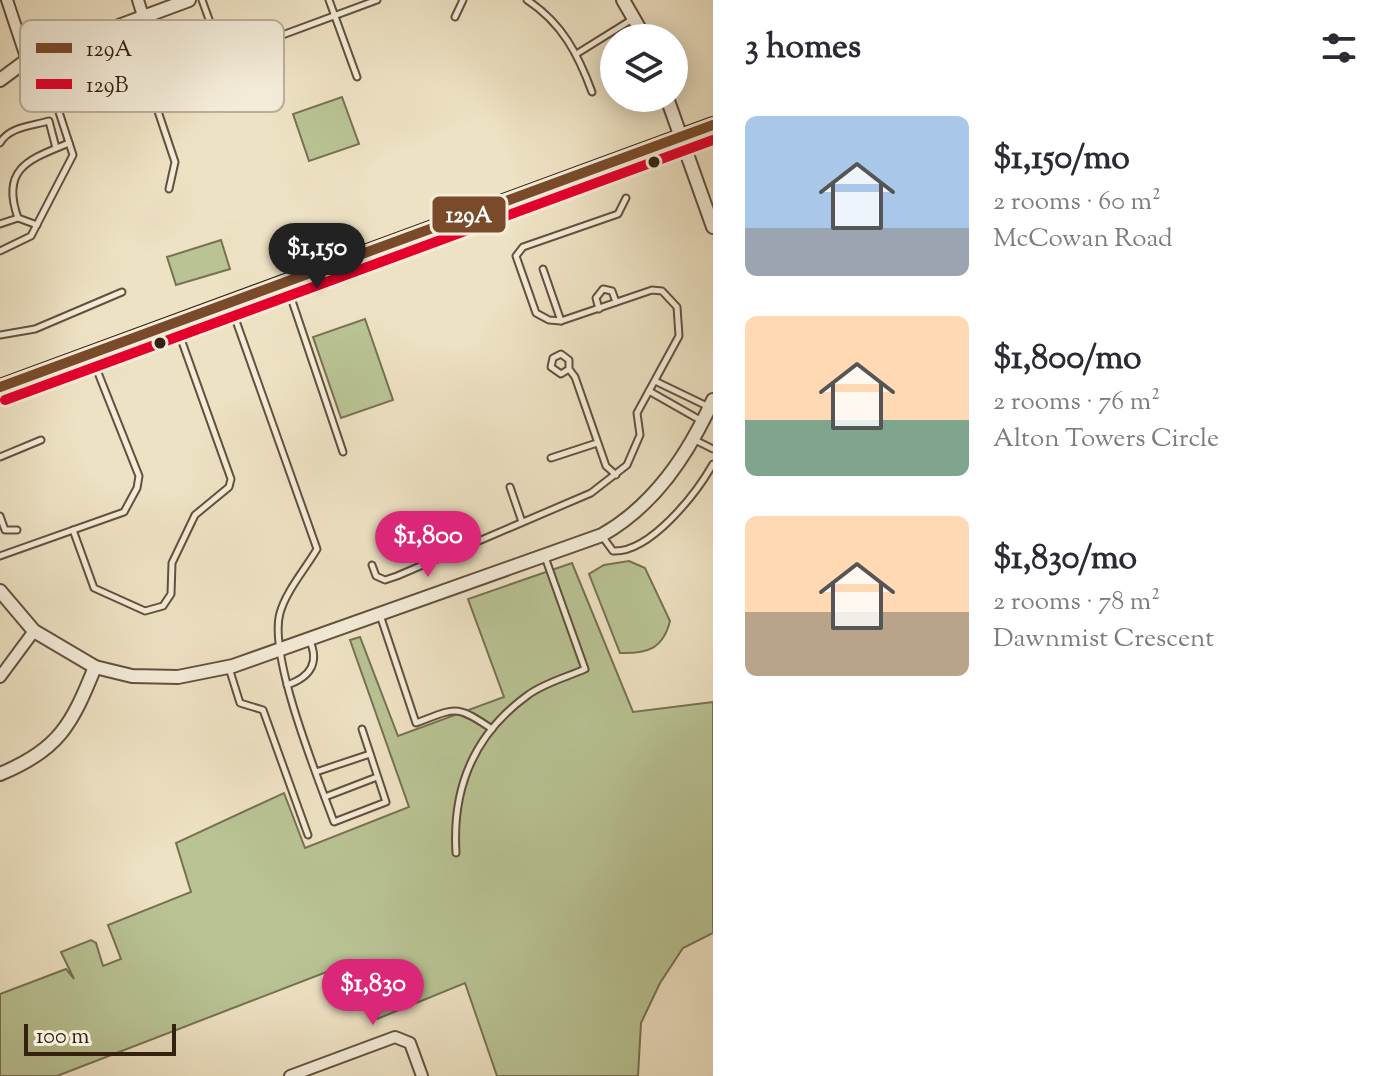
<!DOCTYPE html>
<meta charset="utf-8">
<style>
body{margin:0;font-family:"Sorts Mill Goudy",serif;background:#f7f7f7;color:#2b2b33;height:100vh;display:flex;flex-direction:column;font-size:30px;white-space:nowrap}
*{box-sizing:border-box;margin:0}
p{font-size:26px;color:#7c7c81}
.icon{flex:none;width:44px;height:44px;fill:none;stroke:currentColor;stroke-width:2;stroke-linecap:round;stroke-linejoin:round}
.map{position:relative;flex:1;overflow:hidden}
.details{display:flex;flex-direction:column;background:#fff;width:680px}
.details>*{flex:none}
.controls{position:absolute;left:600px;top:24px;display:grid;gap:16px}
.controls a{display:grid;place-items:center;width:88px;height:88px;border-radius:50%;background:#fff;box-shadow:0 4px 20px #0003;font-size:40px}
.scale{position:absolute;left:24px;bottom:20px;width:152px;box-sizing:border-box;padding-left:8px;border:4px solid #342110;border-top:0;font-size:22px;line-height:28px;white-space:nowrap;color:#342110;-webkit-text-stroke:6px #f4ecd9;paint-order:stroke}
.price{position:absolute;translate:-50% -68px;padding:0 18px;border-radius:28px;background:#db2777;color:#fff;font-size:26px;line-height:52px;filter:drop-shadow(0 2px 4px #0008)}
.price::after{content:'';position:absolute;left:50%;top:48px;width:24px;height:18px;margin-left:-12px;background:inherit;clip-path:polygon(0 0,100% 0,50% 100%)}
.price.on{background:#222;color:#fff}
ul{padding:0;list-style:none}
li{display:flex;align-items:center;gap:24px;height:200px;padding:0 32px}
li span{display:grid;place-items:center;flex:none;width:224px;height:160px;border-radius:12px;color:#555}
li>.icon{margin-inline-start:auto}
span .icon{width:96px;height:96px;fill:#fffc;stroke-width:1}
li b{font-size:34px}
h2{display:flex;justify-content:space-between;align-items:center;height:96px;padding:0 32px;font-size:34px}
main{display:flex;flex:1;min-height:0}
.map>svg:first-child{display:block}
</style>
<main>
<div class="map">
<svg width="713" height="1076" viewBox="0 0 713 1076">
<rect width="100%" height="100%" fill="#eee2c4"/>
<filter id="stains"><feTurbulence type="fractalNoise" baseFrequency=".0025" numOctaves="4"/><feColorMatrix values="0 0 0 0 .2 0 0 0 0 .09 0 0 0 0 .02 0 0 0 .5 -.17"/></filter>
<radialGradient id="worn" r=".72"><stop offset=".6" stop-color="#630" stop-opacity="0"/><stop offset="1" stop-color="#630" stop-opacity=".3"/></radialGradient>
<g fill="#b9c394" stroke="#767252" stroke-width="2">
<path d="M342,97L359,144L309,161L293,114Z"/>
<path d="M221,240L230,269L176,285L167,257Z"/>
<path d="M365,319L393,400L341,418L313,337Z"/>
<path d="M629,561L645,568L670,621C663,649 647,654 620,653L589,574L604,565Z"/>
<path d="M572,563L633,712L713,702V933L683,948L660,983L641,1023L638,1076H497L465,983L377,1019L359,968L329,971L57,1076H0V994L66,969L74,979L61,952L91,940L96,943L103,966L121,959L108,925L191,892L176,843L284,793L305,848L409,807L350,640L360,637L398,736L504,697L468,599Z"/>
</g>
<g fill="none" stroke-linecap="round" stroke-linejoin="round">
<g stroke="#62513d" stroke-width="9">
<g id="service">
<path d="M202,0L237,97"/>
<path d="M329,0L357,77"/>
<path d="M527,0C562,23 578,54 592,92"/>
<path d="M455,17L463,0"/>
<path d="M128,22L175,162L169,189"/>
<path d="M578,53L631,20"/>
<path d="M223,57L377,0"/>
<path d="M46,95L66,87"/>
<path d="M0,143C9,127 31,126 49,121L56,148"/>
<path d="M0,224L18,218"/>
<path d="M37,225L18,218C0,168 30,159 69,143"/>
<path d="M0,251L31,236L73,155L58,109L19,68"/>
<path d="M543,269L561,321"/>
<path d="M286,283L343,452"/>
<path d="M230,304L317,549C306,568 286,591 280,613C268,656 318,778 334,822L386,802L362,729"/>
<path d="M599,309L596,298L603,289L612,291L616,302"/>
<path d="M0,335L35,329L122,292"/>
<path d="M569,369L561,374L551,367L553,358L561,354L569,360V369L575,377L606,466L616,475"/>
<path d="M655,381L709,407"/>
<path d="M649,391L700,420"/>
<path d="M693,439L713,449"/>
<path d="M0,457L41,440"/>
<path d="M551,458L597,443"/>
<path d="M510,487L522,522"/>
<path d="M0,516L5,530H17"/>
<path d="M73,530L94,588L145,611L163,606L171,594L172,563L195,515L229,487L231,479L176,325"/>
<path d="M602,536L613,551C650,553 696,494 713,464"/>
<path d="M0,556L124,512L137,488L139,476L91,355"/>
<path d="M424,563L419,550L425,540L436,541L444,554"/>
<path d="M372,565L376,576L385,580L397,576L591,493L627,465L640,435L637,413L679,336L677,307L662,291L652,290L561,321L549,320L536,313L516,256L523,247L618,214L626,198"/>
<path d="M380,615L416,723C456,708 455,704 492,729"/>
<path d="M229,668L240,703L263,710L308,835"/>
<path d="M287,685C311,677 320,662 309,639"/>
<path d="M316,772L370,754"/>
<path d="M325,797L377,777"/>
<path d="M456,853C452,788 474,734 528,695C544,683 567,677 585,669L545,557"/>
</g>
</g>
<g stroke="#62513d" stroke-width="14">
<g id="minor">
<path d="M7,0L27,60"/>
<path d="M138,0L143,16"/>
<path d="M0,677L34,631"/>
<path d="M290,1076L395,1037L410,1043L422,1076"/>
</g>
</g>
<g stroke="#62513d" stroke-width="16">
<g id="tertiary">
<path d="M623,0L645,38"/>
<path d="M0,80L27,60L189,0"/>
<path d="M667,98L713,227"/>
<path d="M0,591L34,631L95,667L132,676L178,677L233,666L602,535C655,505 688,454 713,400"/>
<path d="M0,774C59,750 72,724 95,667"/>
</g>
</g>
<g stroke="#342110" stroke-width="18">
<path id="secondary" d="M0,387L713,125"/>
</g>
<use href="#service" stroke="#f4ecd9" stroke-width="5"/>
<use href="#minor" stroke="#f4ecd9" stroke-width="10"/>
<use href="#tertiary" stroke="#f4ecd9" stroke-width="12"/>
<use href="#secondary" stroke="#f4ecd9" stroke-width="14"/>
<g stroke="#f4ecd9" stroke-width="16">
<path id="bus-1" d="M0,387L713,125"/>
</g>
<g stroke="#f4ecd9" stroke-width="16">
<path id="bus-2" d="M5,400L713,140"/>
</g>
<use href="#bus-1" stroke="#7a4b2a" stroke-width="10"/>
<use href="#bus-2" stroke="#e4002b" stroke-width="10"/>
</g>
<g fill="#342110" stroke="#f4ecd9" stroke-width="3">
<circle cx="654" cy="162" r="7"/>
<circle cx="160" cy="343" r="7"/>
</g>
<rect x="20" y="20" width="264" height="92" rx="12" fill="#f4ecd9" stroke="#baaf9d" stroke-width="2"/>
<rect x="36" y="43" width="36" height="10" fill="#7a4b2a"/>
<rect x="36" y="79" width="36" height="10" fill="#e4002b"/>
<g font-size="22" fill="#342110">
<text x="86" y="56">129A</text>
<text x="86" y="92">129B</text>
</g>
<rect stroke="#f4ecd9" stroke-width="3" x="431" y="195" width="76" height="39" rx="8" fill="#7a4b2a"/>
<g font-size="22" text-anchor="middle" font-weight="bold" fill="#fff">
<text x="469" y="222">129A</text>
</g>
<rect width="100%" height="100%" filter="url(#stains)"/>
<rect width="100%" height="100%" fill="url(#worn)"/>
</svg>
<div class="controls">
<a><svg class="icon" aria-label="layers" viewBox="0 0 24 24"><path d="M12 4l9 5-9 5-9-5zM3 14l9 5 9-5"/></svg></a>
</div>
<div class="scale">100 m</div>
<b class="price on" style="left:317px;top:291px">$1,150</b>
<b class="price" style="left:428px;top:579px">$1,800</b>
<b class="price" style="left:373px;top:1027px">$1,830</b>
</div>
<section class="details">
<h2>3 homes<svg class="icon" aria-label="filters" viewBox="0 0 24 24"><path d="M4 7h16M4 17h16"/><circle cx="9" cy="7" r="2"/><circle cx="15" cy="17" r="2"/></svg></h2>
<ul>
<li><span style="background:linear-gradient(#a9c7e8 70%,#9aa5b1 0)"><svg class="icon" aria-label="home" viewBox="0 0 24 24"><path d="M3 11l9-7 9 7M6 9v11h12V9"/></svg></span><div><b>$1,150/mo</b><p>2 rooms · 60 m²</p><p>McCowan Road</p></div></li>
<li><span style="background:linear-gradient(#ffd9b3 65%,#7fa58c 0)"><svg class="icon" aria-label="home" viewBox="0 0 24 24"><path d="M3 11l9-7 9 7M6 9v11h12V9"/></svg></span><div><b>$1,800/mo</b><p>2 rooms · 76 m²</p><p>Alton Towers Circle</p></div></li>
<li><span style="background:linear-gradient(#ffd9b3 60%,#b9a48a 0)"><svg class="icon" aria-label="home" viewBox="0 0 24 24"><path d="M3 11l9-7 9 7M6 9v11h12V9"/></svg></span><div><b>$1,830/mo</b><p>2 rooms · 78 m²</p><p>Dawnmist Crescent</p></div></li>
</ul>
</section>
</main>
